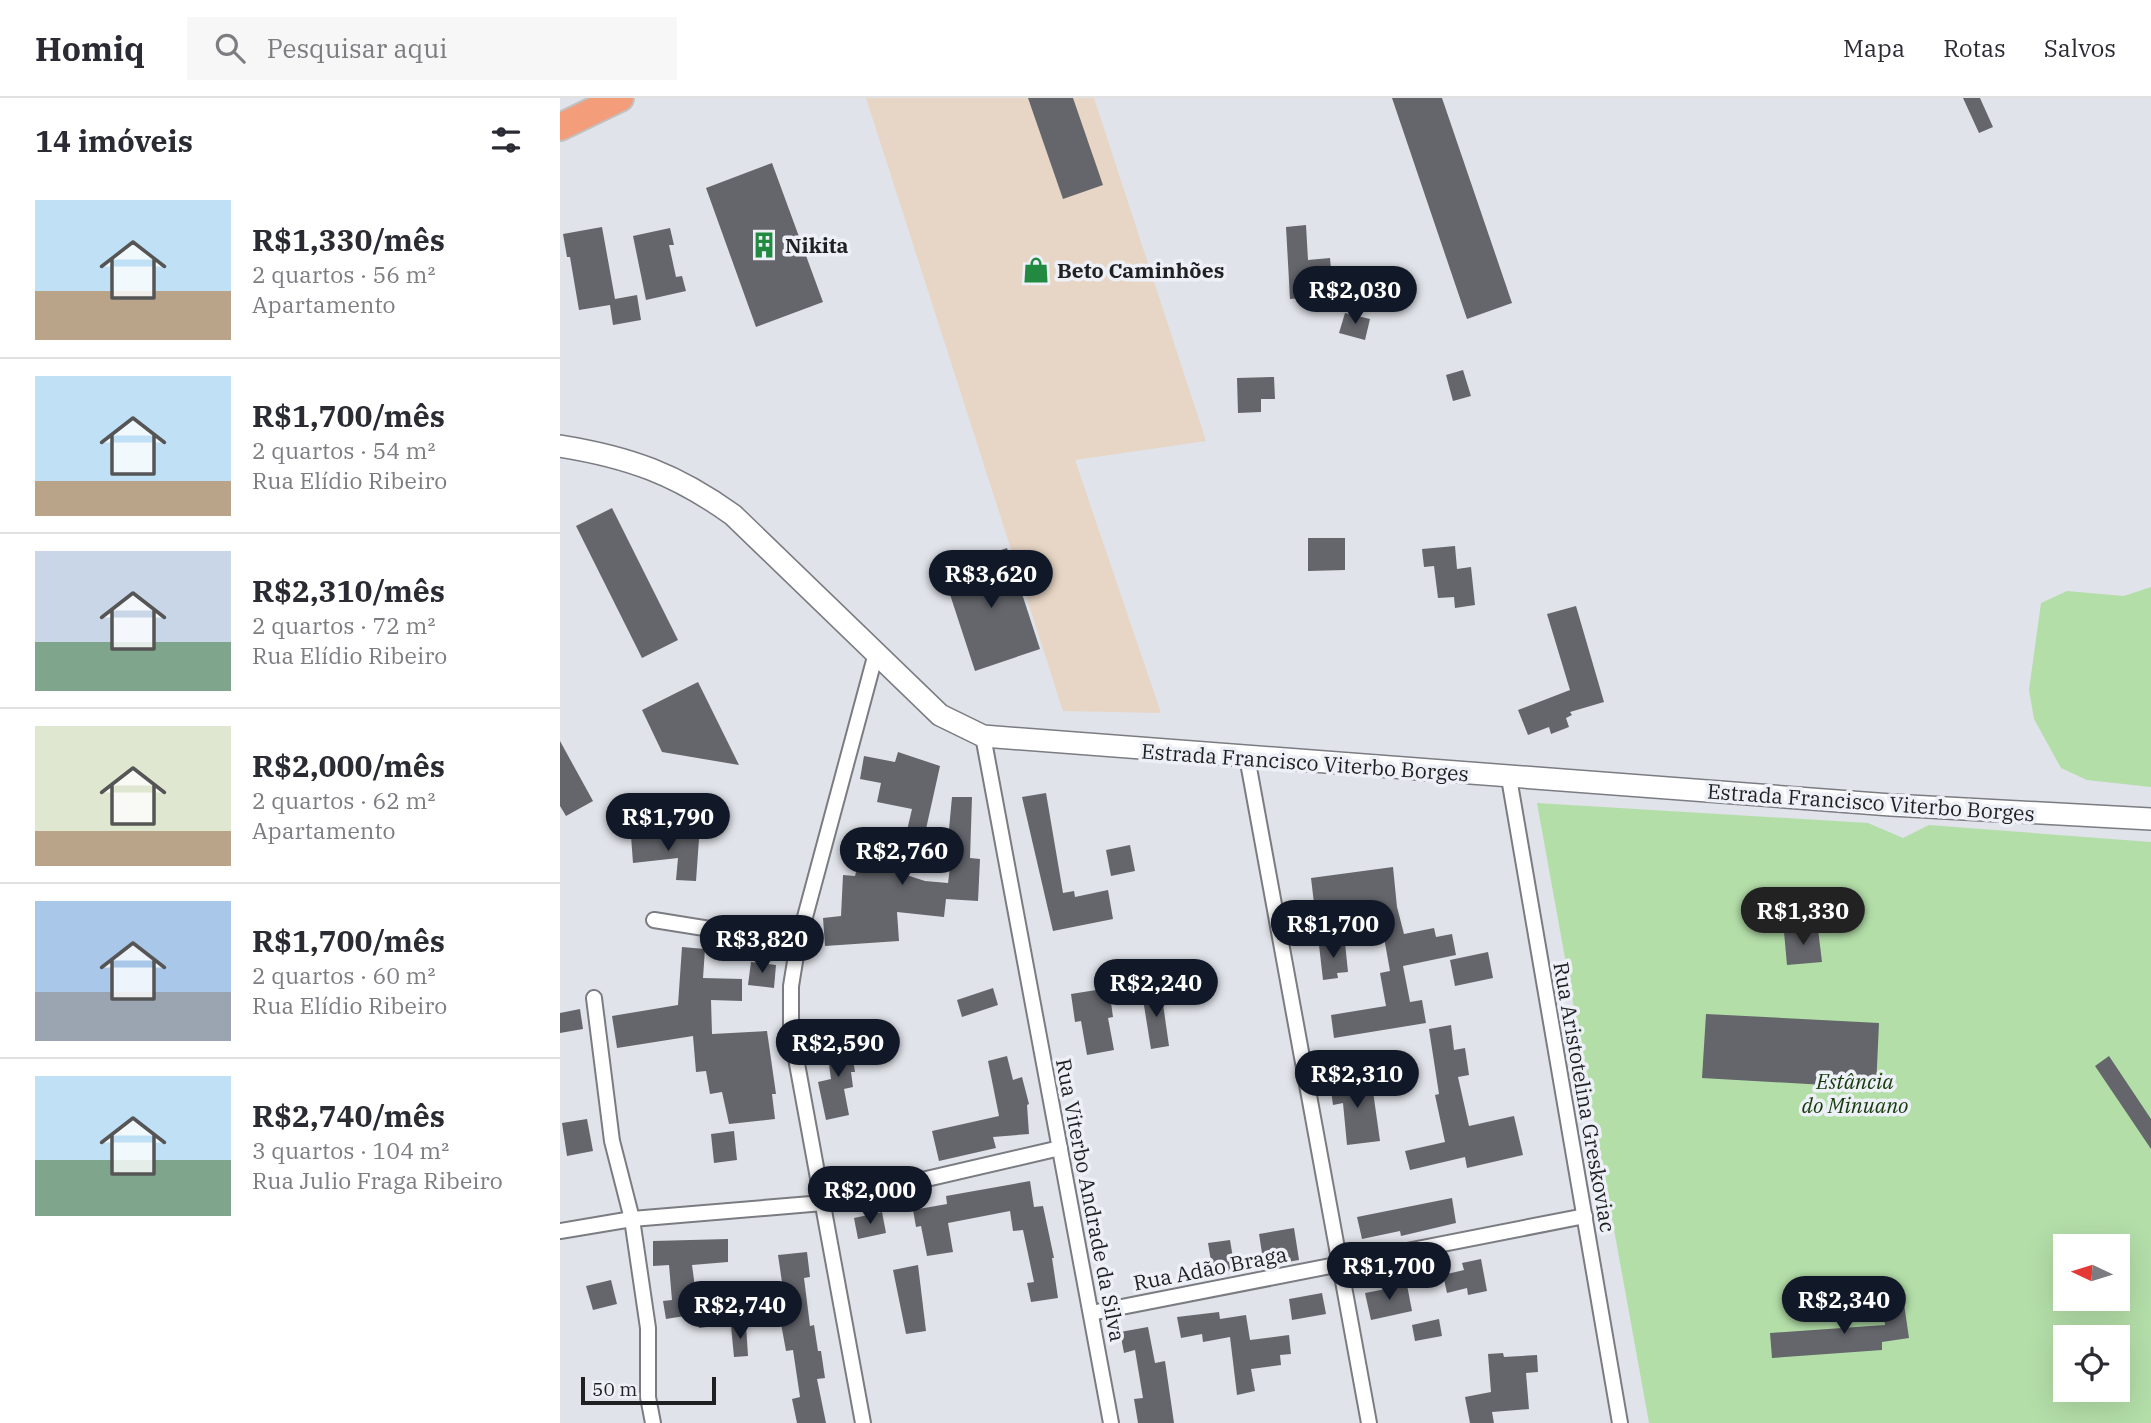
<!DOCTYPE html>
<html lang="pt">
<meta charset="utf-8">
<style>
body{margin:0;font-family:"IBM Plex Serif",serif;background:#f7f7f7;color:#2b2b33;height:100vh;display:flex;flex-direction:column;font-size:26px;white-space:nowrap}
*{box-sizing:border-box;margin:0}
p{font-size:23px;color:#7c7c81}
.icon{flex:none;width:38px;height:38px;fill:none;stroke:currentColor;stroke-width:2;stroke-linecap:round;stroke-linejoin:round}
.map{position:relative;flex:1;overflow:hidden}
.side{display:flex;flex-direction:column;background:#fff;width:560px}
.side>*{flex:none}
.needle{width:46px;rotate:274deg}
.fabs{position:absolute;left:1493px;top:1136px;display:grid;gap:14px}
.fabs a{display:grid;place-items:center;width:77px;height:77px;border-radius:0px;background:#fff;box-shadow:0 7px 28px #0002;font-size:35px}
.scale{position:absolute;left:21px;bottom:18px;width:135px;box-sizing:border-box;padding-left:7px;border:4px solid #1f2022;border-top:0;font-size:19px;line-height:24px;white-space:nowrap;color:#1f2022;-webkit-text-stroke:5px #edf0f7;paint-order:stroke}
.price{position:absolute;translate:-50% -60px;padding:0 16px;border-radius:24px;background:#111827;color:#fff;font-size:23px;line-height:46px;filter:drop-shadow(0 2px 4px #0008)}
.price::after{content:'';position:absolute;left:50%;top:42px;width:21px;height:16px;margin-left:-10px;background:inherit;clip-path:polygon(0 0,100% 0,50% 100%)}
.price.active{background:#222;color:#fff}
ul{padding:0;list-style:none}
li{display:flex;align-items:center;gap:21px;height:175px;padding:0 35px}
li+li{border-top:2px solid #e1e1e2}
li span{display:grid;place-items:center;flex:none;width:196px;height:140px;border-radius:0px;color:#555}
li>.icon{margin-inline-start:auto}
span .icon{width:84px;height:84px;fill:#fffc;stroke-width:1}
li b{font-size:30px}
h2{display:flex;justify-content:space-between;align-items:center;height:84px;padding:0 35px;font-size:30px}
header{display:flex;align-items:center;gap:42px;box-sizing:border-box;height:98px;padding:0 35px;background:#fff;border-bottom:2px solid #e1e1e2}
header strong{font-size:33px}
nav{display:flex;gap:38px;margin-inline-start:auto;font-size:24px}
.search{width:490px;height:63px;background:#f7f7f7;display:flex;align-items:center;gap:18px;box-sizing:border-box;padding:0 24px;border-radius:0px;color:#7c7c81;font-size:26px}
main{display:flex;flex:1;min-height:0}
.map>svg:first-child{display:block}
</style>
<header>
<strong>Homiq</strong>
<div class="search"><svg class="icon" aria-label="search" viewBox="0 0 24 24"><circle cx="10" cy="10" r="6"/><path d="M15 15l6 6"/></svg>Pesquisar aqui</div>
<nav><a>Mapa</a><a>Rotas</a><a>Salvos</a></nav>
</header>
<main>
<section class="side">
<h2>14 imóveis<svg class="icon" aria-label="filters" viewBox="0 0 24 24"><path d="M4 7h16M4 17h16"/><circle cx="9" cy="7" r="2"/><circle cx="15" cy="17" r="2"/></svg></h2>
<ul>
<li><span style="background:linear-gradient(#bfe0f5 65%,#b9a48a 0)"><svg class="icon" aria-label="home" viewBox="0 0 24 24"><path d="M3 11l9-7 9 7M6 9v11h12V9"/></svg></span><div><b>R$1,330/mês</b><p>2 quartos · 56 m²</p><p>Apartamento</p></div></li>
<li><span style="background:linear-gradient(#bfe0f5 75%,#b9a48a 0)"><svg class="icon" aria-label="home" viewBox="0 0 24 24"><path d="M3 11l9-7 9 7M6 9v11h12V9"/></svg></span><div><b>R$1,700/mês</b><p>2 quartos · 54 m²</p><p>Rua Elídio Ribeiro</p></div></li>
<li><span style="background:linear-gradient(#c9d6e8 65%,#7fa58c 0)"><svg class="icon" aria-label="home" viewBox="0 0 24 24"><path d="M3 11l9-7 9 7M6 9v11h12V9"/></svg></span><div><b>R$2,310/mês</b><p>2 quartos · 72 m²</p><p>Rua Elídio Ribeiro</p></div></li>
<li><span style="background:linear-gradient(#dfe7d0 75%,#b9a48a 0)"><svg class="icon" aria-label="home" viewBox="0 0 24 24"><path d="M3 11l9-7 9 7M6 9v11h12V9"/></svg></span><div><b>R$2,000/mês</b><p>2 quartos · 62 m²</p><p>Apartamento</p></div></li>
<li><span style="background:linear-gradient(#a9c7e8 65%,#9aa5b1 0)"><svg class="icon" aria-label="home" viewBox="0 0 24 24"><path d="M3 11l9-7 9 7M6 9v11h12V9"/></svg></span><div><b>R$1,700/mês</b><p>2 quartos · 60 m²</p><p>Rua Elídio Ribeiro</p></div></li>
<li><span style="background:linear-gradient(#bfe0f5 60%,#7fa58c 0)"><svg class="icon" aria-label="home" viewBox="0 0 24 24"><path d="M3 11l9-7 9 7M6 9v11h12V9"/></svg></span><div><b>R$2,740/mês</b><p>3 quartos · 104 m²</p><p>Rua Julio Fraga Ribeiro</p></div></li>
</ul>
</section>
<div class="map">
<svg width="1591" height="1325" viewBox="0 0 1591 1325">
<rect width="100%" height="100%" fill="#e0e3e9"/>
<path fill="#e7d6c5" d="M306,0H534L646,343L515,362L601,615L503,613Z"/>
<g fill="#b3dea8" fill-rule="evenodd">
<path d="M1591,489V689L1527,682L1501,670L1474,621L1469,592L1481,505L1507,493L1564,498Z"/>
<path d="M977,705L1308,725L1343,740L1369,727L1591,744V1325H1089ZM1505,1148H1558V1200H1505ZM1505,1239H1558V1292H1505Z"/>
</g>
<g fill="#64666c">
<path d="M468,0H513L543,87L503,101Z"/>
<path d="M832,0H882L952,205L907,221Z"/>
<path d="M1403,0H1420L1433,29L1419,35Z"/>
<path d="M212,65L263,204L196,229L146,90Z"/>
<path d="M746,127L748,162L770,160L771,172H795V214L779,213L780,196L730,201L726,129Z"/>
<path d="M42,129L55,201L77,197L81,222L53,227L50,207L19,212L10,159H7L3,136Z"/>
<path d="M110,130L114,147H109L116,179L122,178L126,193L86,202L73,138Z"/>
<path d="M785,215L810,221L805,242L779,235Z"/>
<path d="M903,272L911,298L893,303L886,277Z"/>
<path d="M714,279L715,301H701V314L678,315L677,280Z"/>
<path d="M52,410L118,542L82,560L16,428Z"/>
<path d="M748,440H785V472L748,473Z"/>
<path d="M895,448L897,471L911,469L915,507L895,510L894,499L878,500L874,468L864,469L862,451Z"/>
<path d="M447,450L480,551L415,573L382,472Z"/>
<path d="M1016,508L1044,604L1010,614L1012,617L1006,620L1009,629L991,636L989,629L968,637L958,612L1010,592L987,516Z"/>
<path d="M138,584L179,667L102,654L82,612Z"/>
<path d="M0,643L33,703L6,718L0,708Z"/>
<path d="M338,654L380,668L362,749L344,745L352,711L317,704L321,685L300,681L304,658L335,664Z"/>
<path d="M486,695L503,795L514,793L515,799L548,792L553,821L493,833L462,699Z"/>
<path d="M392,699H412L410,760L420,761L418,803L386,801L384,819L337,814L339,843L265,848L263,820L281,818L283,777L295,778L305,740L337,748L331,772L365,783L388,785L392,754L387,753Z"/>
<path d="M99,735V739L139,741L136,783L116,782L118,760L73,765L71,738Z"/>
<path d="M570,747L575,773L551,778L546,752Z"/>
<path d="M833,769L837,809L844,836L874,830L876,839L892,836L896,857L843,868L850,904L862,902L866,925L774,940L771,917L826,908L820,875L830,873L818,806L755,814L751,780Z"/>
<path d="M1258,831L1262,864L1227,867L1224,834Z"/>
<path d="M785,845L788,874L777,875L778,880L763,882L759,847Z"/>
<path d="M122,849L145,851L143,880L182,881V903L151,902L152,936L207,933L216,996H212L215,1021L169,1026L162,994L150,996L146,973L136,974L133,938L57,950L52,918L118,907Z"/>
<path d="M928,854L933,880L895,888L890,862Z"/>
<path d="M191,864L216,867L214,890L188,887Z"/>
<path d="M433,890L438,907L402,919L397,902Z"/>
<path d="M549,890L553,919L548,920L554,952L527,957L521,923L515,924L511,896Z"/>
<path d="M601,892L609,948L591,951L582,895Z"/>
<path d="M20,911L23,931L0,935V915Z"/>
<path d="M1146,916L1319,925L1316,990L1142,980Z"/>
<path d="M891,927L894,952L905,950L909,977L898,979L909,1028L954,1018L963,1057L907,1070L905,1059L850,1072L845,1053L885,1044L875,997L879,996L869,931Z"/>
<path d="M290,941L295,974H291L293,989L284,991L289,1017L266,1022L258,984L271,981L266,945Z"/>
<path d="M447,958L453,982L462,979L469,1006L467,1007L469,1036L433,1039L436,1050L379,1063L372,1033L439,1018L428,963Z"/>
<path d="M1549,958L1591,1021V1051L1535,968Z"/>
<path d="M811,979L820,1043L787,1047L783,1005L773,1007L770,985Z"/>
<path d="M27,1021L33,1053L7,1058L2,1025Z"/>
<path d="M174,1033L177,1062L154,1065L151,1036Z"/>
<path d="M470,1083L474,1109L483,1108L494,1160H492L498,1200L471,1204L467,1185L474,1184L463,1132L453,1133L450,1113L388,1125L393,1154L367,1158L361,1128L356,1129L353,1112L387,1106L386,1098Z"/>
<path d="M892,1100L896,1125L841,1138L840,1133L802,1141L797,1119Z"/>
<path d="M322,1114L326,1135L298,1141L294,1120Z"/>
<path d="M734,1130L739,1162L704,1168L699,1136Z"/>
<path d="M168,1141V1164L132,1167L137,1204L174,1200L177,1225L139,1230L137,1216L106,1221L103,1203L112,1202L109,1167L93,1168V1143Z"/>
<path d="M670,1142L675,1172L653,1175L648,1145Z"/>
<path d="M247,1154L250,1179L244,1180L250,1228L254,1227L258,1253H261L265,1280L257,1281L266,1325H237L232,1301L240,1299L233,1252L226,1253L220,1220L211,1221L207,1193L223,1191L218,1157Z"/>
<path d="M921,1161L927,1193L908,1197L907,1190L887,1195L883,1177L904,1172L902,1165Z"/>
<path d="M358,1167L366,1233L346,1236L333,1172Z"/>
<path d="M51,1182L57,1206L33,1212L26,1188Z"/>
<path d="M847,1187L852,1213L811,1222L805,1195Z"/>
<path d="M762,1195L766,1216L732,1222L729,1201Z"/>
<path d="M1343,1199L1349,1240L1322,1244V1252L1212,1260L1210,1235L1325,1227L1321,1202Z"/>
<path d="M659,1214L660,1221L686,1217L690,1242L729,1237L731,1256L720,1257L721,1267L691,1271L695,1293L677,1297L670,1239L643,1244L642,1236L621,1240L617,1219Z"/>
<path d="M879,1221L882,1238L855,1243L852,1227Z"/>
<path d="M186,1227L188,1258L174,1259L171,1228Z"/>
<path d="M588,1229L595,1265L605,1263L614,1325H578L574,1301L583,1300L575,1252L564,1255L560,1234Z"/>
<path d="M943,1255L944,1259L977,1257L978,1274L966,1275L969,1311L932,1314L934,1325H910L905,1299L931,1294L928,1256Z"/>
</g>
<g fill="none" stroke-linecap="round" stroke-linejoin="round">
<g stroke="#7a7c82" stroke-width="18">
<g id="street">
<path d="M423,638L551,1325"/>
<path d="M687,659L809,1325"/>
<path d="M949,680L1060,1325"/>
<path d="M94,822L238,845"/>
<path d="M34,900L52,1043L72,1121L88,1230V1299L93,1325"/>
<path d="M0,1133L72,1121L263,1105L500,1050"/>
<path d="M531,1215L1025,1118"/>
<path d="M303,1325L231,933V888L238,845L316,555"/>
</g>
</g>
<g stroke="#7a7c82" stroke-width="24">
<path id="secondary" d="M0,348C69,359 116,376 173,417L380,617L423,638L1331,707L1591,721"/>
</g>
<g stroke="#c0c1c1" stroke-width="30">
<path id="highway" d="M0,29L60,0"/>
</g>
<use href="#street" stroke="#fff" stroke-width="14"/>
<use href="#secondary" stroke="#fff" stroke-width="21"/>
<use href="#highway" stroke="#f49d7a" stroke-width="26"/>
</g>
<defs>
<g id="building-bare" transform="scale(2.1)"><path d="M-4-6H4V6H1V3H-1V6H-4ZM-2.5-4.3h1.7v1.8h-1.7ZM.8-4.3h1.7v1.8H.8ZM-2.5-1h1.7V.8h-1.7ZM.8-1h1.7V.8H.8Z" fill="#218a40" stroke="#edf0f7" stroke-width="2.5" paint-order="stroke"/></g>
<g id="shop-bare" transform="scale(2.1)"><path d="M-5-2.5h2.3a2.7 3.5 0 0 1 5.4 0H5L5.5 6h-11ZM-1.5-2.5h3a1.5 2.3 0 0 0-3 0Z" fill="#218a40" stroke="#edf0f7" stroke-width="2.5" paint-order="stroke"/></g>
</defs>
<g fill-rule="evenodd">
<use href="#building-bare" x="204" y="147"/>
<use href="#shop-bare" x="476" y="172"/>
</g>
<g text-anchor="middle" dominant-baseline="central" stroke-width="7" stroke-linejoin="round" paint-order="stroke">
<g font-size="21" font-weight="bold" fill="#1f2022" stroke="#edf0f7" text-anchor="start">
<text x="225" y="147">Nikita</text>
<text x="497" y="172">Beto Caminhões</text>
</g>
<g font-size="21" fill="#1f2022" stroke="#edf0f7">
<text transform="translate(745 664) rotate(4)">Estrada Francisco Viterbo Borges</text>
<text transform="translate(1311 704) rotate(4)">Estrada Francisco Viterbo Borges</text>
<text transform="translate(1025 999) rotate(80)">Rua Aristotelina Greskoviac</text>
<text transform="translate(531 1102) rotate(79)">Rua Viterbo Andrade da Silva</text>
<text transform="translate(650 1170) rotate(-11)">Rua Adão Braga</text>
</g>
<g font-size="21" font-style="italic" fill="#153a0a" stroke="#edf0f7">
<text x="1295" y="983">Estância<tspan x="1295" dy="24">do Minuano</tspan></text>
</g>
</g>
</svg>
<div class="fabs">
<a><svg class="needle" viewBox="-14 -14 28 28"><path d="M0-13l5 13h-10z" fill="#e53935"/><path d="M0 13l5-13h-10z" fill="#7c7c81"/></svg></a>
<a><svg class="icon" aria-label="locate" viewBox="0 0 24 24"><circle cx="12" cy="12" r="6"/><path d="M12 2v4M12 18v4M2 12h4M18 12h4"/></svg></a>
</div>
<div class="scale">50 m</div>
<b class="price" style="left:795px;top:228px">R$2,030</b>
<b class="price" style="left:431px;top:512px">R$3,620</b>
<b class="price" style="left:108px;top:755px">R$1,790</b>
<b class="price" style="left:342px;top:789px">R$2,760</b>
<b class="price active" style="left:1243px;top:849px">R$1,330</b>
<b class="price" style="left:773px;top:862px">R$1,700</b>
<b class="price" style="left:202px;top:877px">R$3,820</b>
<b class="price" style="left:596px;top:921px">R$2,240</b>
<b class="price" style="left:278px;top:981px">R$2,590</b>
<b class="price" style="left:797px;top:1012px">R$2,310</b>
<b class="price" style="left:310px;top:1128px">R$2,000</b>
<b class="price" style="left:829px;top:1204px">R$1,700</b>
<b class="price" style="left:1284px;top:1238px">R$2,340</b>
<b class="price" style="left:180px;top:1243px">R$2,740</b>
</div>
</main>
